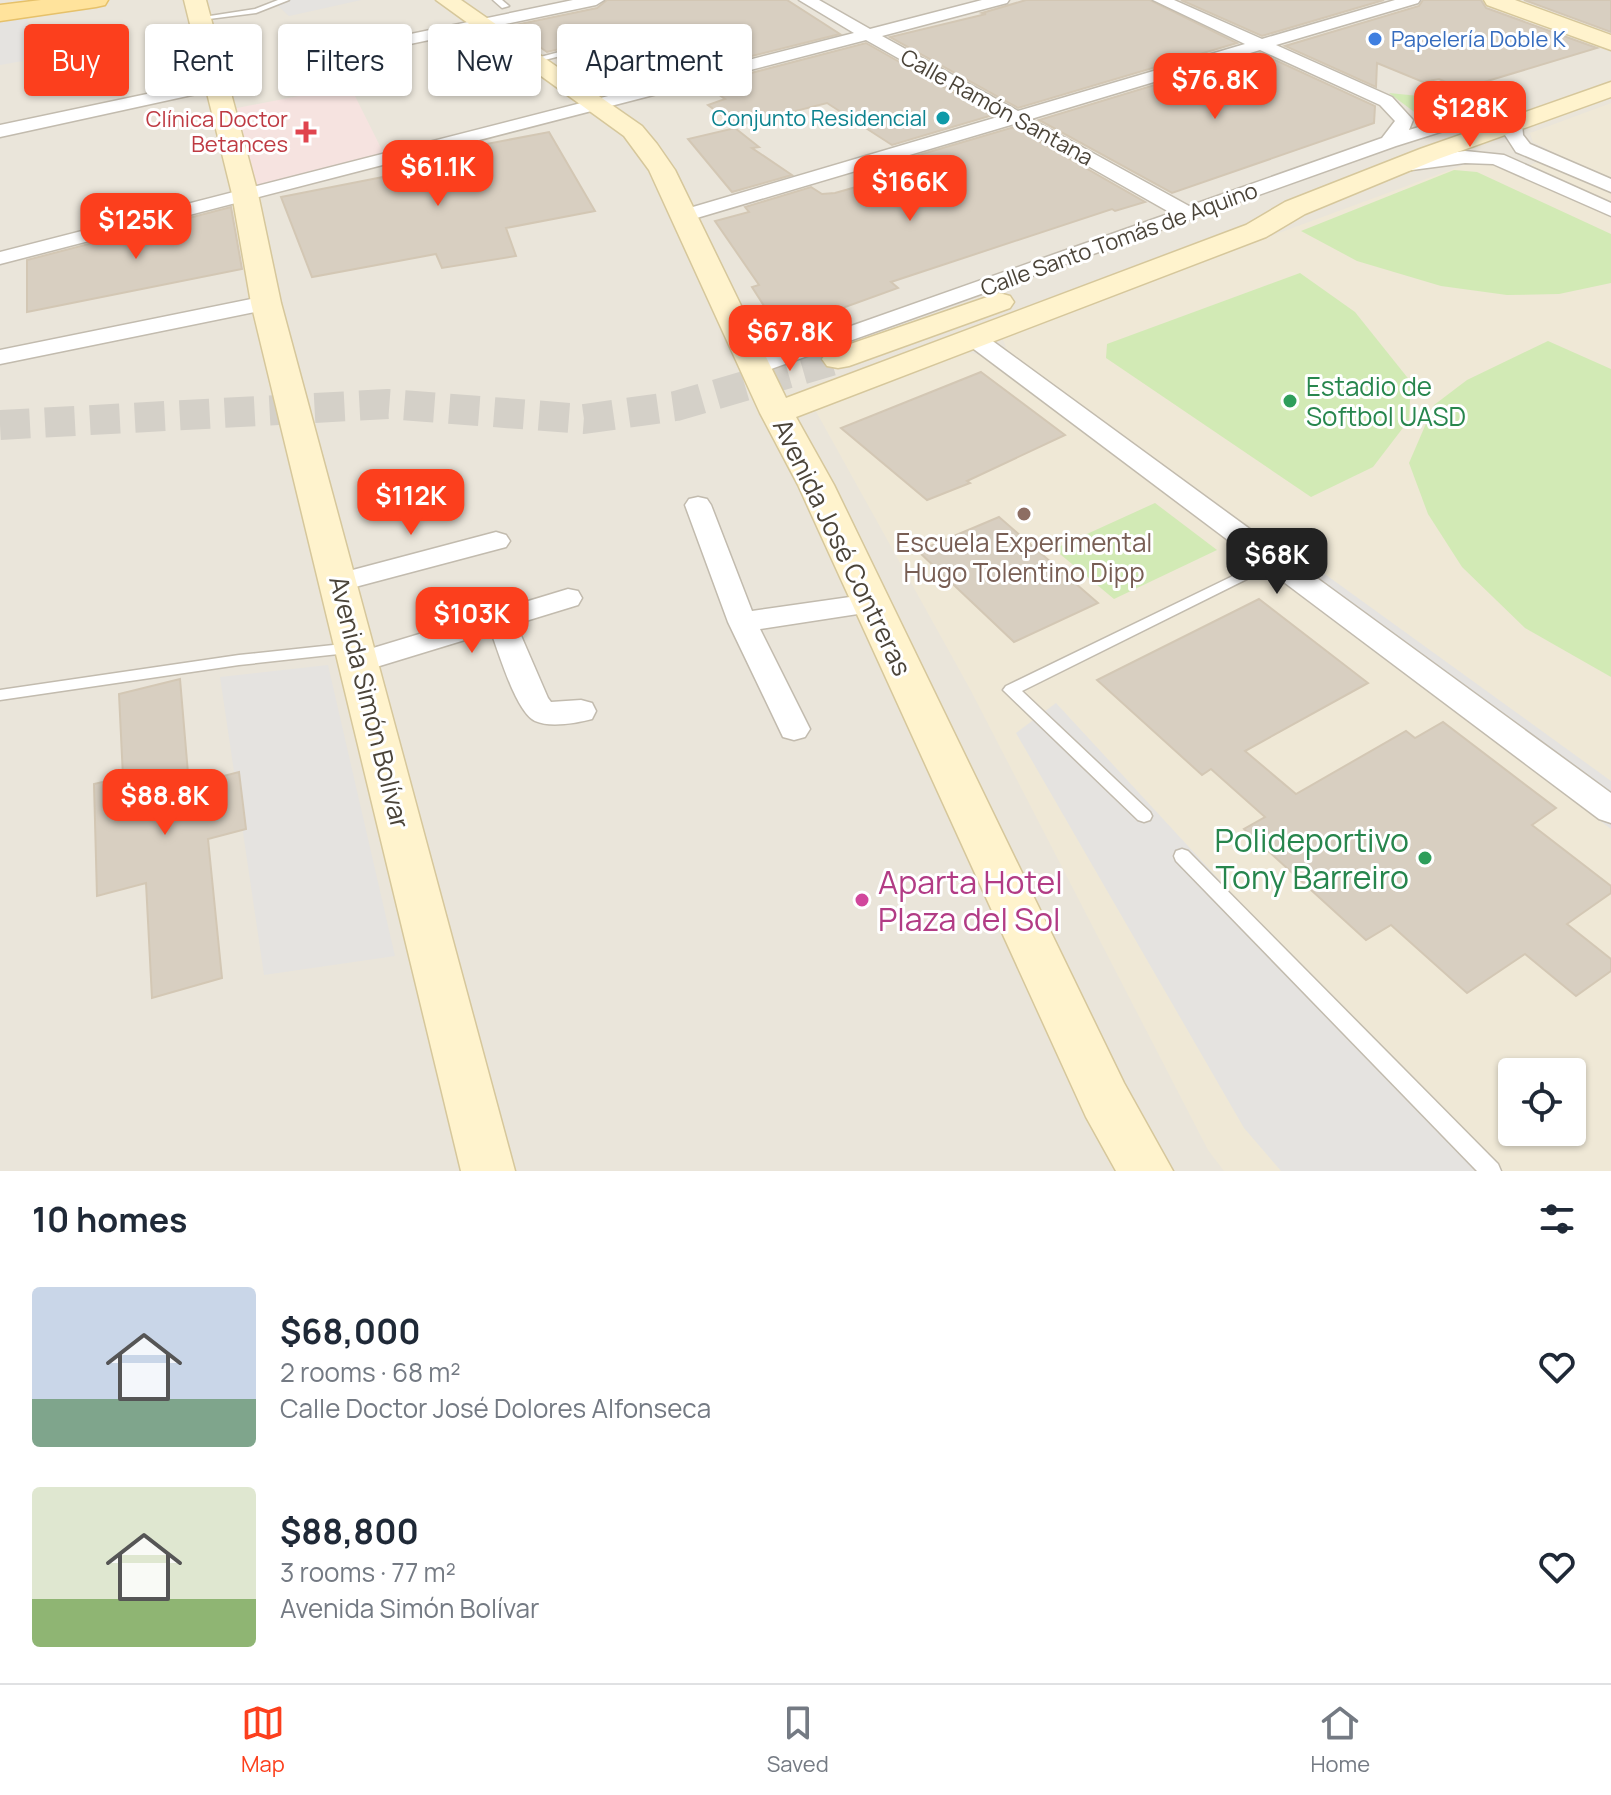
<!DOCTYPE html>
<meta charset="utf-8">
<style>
body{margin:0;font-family:Manrope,sans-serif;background:#f2f2f3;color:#1f2937;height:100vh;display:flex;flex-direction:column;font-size:30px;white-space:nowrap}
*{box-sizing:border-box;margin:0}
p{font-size:26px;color:#747a83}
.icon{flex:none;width:44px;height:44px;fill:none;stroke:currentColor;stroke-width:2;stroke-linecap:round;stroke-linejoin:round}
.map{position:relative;height:1171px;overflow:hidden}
.drawer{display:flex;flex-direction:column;background:#fff;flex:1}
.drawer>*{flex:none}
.banner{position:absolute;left:24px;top:24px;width:800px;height:72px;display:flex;gap:16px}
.tools{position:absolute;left:1498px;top:1058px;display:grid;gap:16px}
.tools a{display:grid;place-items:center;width:88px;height:88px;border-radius:8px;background:#fff;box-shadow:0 2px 6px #0004;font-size:40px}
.price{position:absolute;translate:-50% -68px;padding:0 18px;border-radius:16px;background:#fc3f1d;color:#fff;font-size:26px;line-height:52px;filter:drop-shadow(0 2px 4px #0008)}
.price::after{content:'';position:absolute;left:50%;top:48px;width:24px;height:18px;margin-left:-12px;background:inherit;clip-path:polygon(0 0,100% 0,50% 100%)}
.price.on{background:#222;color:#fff}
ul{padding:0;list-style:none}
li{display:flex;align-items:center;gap:24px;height:200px;padding:0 32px}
li span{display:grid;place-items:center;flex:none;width:224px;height:160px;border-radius:8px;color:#555}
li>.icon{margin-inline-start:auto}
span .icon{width:96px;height:96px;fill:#fffc;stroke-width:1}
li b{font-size:34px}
h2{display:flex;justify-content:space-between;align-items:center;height:96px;padding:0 32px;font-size:34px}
.chip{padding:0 28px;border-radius:8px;background:#fff;box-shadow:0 2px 6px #0004;font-size:28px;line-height:72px}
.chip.on{background:#fc3f1d;color:#fff}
.dock{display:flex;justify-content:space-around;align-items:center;height:112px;border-top:2px solid #e0e1e3;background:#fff;font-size:22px;color:#747a83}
.dock a{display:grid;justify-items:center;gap:4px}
.dock .on{color:#fc3f1d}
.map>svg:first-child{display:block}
</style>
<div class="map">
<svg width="1611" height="1171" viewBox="0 0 1611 1171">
<rect width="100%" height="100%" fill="#f6f3ec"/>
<path fill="#eae5da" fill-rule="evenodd" d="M0,0H1611V1171H0ZM1512,1072H1572V1132H1512Z"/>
<path fill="#efe8d6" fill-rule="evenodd" d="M1611,103V1171H1224L1208,1150L970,689L813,406L960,351L980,355L1006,347L1003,340L1005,335L1013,331L1472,162H1495L1520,169L1557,154L1533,142L1530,133ZM1512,1072H1572V1132H1512Z"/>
<path fill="#f6e3e0" d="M350,86L384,154L254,187L232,109Z"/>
<g fill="#d2eab5">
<path d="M1389,93L1469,101L1429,118L1417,114Z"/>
<path d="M1454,170L1477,172L1611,234V283L1559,294L1507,295L1441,286L1357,261L1301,231Z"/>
<path d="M1300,273L1355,312L1411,382L1409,420L1373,467L1311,497L1106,358L1107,344Z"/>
<path d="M1548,341L1611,369V677L1525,628L1462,567L1428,514L1409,463L1434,405L1467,380Z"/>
<path d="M1155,503L1217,550L1114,599L1054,549Z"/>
</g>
<g fill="#e5e3e0">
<path d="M291,0H361L289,16L275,3Z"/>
<path d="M29,14L23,61L0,65V17Z"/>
<path d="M1304,559L1611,781V829L1276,578Z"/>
<path d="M328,665L395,956L264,975L220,677Z"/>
<path d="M1056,703L1442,1121L1491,1171H1281L1244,1128L1016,733Z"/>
</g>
<g fill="#d8cfc1" stroke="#d3c7b4" stroke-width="2">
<path d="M607,0H787L840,34L688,72L680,66L604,88L559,60L643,38L644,29L547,52L510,26L597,8Z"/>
<path d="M1026,0H1150L1237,43L1018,108L890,37L986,14L982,13Z"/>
<path d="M1181,0H1384L1262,36Z"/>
<path d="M1423,0H1481L1486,8L1597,48L1461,89L1439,79L1423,82L1377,63L1376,87L1285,46L1419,6Z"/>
<path d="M1524,0H1611V32Z"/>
<path d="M866,43L993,115L892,145L827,103L736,126L708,105L725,99L705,85Z"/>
<path d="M1260,53L1375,106L1374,123L1172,193L1039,120Z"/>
<path d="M1014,127L1145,202L1115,211L1112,209L891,282L898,288L823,315L829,322L782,334L752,287L759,285L715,221L749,212L745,207L811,187L822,194L835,193L926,167L912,157Z"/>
<path d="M735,128L759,147L752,148L792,175L732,192L688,139Z"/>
<path d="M549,132L595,211L506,228L516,256L442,268L436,254L312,277L281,197L449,164L445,152Z"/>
<path d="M231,207L242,269L27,312V260Z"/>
<path d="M981,372L1065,435L967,481L970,483L927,500L841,428Z"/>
<path d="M999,517L1098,603L1014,642L918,551Z"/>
<path d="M1259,599L1368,683L1245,751L1296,794L1406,731L1415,738L1443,722L1556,808L1532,825L1611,886V893L1567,924L1611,959V971L1576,996L1525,954L1467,993L1391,925L1366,940L1244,829L1265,817L1211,769L1202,775L1097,680Z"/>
<path d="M180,679L189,785L239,772L246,829L208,839L222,978L152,998L146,883L97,896L94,784L123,777L119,694Z"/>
</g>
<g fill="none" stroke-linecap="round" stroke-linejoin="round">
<path stroke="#d4d0c8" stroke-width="30" stroke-dasharray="30 15" stroke-linecap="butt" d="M0,425L388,404L584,419L676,406L838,359"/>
<g stroke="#c2bbae" stroke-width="3">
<g id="lane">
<path d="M278,0H289L256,13L201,20L197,18L255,9Z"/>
<path d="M493,0H502L509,6L502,8Z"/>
<path d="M639,31H642V35L533,63L529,60Z"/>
<path d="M1272,557L1277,558L1279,561L1277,564L1022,691L1150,812L1152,816L1150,820L1144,822L1138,820L1003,690L1006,686Z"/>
<path d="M352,643L359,648L357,652L239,665L0,700V690L239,655Z"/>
<path d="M1182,849L1188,851L1498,1164L1501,1171H1477L1176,861L1174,856L1176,851Z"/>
</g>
</g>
<g stroke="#c2bbae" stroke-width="3">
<g id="street">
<path d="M573,0H604L596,5L296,68L287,63L296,58Z"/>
<path d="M799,0H819L870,29L982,0H1009L1007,3L882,36L1018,111L1245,44L1153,0H1174L1262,39L1395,0H1420L1418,3L1276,45L1392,97L1413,120L1409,130L1482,108L1491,113L1488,117L1396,146L757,374L749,372L745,367L749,362L1171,213L1014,124L690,220H676L673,216L676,212L1001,116L866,40L0,264V252L854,33ZM1260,50L1380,105L1395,121L1382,138L1189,206L1031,119Z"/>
<path d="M218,79L224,80L227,84L224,88L0,137V125Z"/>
<path d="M1513,119L1522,124L1523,135L1530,144L1611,179V192L1516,152L1505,135L1504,124Z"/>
<path d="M1465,151L1504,155L1611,203V216L1493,164L1465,163L1404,171L1394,165L1404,159Z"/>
<path d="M266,296L274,298L277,303L274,308L0,364V350Z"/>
<path d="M975,332L983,334L1611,793V823L1599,819L967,344L964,339L967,334Z"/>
<path d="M698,497L707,499L711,505L752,611L871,594L881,596L885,603L881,610L871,612L760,629L810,729L805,737L794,740L783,737L728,622L685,505L689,499Z"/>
<path d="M496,532L506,535L510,541L506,547L340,591L330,588L326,582L330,576Z"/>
<path d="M568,589L578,591L582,598L578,605L516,624L548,698L551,702L581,700L592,703L596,711L592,719C577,723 550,728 535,721C516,712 499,653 491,632L360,672L350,669L345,662L350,655Z"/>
</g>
</g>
<g stroke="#d6c79b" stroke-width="3">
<g id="secondary">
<path d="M184,0H206L258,194L281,303L515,1171H461L251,303L232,194Z"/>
<path d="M436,0H461L642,126L657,144L675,170L786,398L1246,225L1285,202L1420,149L1611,82V97L1438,159L1305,214L1266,237L796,417L834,485L1124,1083L1173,1171H1116L1086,1117L798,485L760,413L649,170L624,136Z"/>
<path d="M1484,0H1515L1611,35V50L1487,5Z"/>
<path d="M999,293L1010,296L1014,302L1010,308L849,366L838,368L827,366L822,359L827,352Z"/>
</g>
</g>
<g stroke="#e6c16a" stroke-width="3">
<path id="primary" d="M41,0H108L105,5L96,7L0,21V5Z"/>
</g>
<use href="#lane" fill="#fff" fill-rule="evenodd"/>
<use href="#street" fill="#fff" fill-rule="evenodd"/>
<use href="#secondary" fill="#fff3cd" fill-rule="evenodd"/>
<use href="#primary" fill="#ffe39c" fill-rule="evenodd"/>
</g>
<circle fill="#3f7fe0" stroke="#fff" stroke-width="3" cx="1375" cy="39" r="8"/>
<circle fill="#0f9aa8" stroke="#fff" stroke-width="3" cx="943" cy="118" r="8"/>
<path fill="#e0444e" stroke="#fff" stroke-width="3" d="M302 120h8v8h8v8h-8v8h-8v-8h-8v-8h8z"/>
<g fill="#2e9e5b" stroke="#fff" stroke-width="3">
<circle cx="1290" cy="401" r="8"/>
<circle cx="1425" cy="858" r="8"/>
</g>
<circle fill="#8d6e63" stroke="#fff" stroke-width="3" cx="1024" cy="514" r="8"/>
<circle fill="#d1479c" stroke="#fff" stroke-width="3" cx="862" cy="900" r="8"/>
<g text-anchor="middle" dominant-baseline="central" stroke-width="6" stroke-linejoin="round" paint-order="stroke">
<g font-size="22" fill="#366cbe" stroke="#fff" text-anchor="start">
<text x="1391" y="39">Papelería Doble K</text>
</g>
<g font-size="22" fill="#4b4439" stroke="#fff">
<text transform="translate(997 107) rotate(29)">Calle Ramón Santana</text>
<text transform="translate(1119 239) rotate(-20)">Calle Santo Tomás de Aquino</text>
</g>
<g font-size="22" fill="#0d838f" stroke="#fff" text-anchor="end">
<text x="927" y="118">Conjunto Residencial</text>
</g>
<g font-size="22" fill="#be3a42" stroke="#fff" text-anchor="end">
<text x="288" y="119">Clínica Doctor<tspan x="288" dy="25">Betances</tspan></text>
</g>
<g font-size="26" fill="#27864d" stroke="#fff" text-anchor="start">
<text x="1306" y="386">Estadio de<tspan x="1306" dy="30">Softbol UASD</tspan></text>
</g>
<g font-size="26" fill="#785e54" stroke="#fff">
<text x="1024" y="542">Escuela Experimental<tspan x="1024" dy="30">Hugo Tolentino Dipp</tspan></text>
</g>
<g font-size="26" fill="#4b4439" stroke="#fff">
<text transform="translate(843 547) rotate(64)">Avenida José Contreras</text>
<text transform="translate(370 702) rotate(76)">Avenida Simón Bolívar</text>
</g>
<g font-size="32" fill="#27864d" stroke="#fff" text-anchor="end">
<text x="1409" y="840">Polideportivo<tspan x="1409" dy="37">Tony Barreiro</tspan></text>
</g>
<g font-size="32" fill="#b23c85" stroke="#fff" text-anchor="start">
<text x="878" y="882">Aparta Hotel<tspan x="878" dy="37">Plaza del Sol</tspan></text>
</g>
</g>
</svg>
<div class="tools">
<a><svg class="icon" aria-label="locate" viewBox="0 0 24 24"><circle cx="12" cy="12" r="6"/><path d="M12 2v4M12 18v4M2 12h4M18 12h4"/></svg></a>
</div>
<b class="price" style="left:1215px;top:121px">$76.8K</b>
<b class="price" style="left:1470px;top:149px">$128K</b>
<b class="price" style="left:438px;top:208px">$61.1K</b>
<b class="price" style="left:910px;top:223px">$166K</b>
<b class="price" style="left:136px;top:261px">$125K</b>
<b class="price" style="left:790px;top:373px">$67.8K</b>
<b class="price" style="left:411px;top:537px">$112K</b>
<b class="price on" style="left:1277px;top:596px">$68K</b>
<b class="price" style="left:472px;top:655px">$103K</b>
<b class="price" style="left:165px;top:837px">$88.8K</b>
<div class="banner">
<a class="chip on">Buy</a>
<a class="chip">Rent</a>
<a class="chip">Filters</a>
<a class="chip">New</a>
<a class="chip">Apartment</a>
</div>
</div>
<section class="drawer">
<h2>10 homes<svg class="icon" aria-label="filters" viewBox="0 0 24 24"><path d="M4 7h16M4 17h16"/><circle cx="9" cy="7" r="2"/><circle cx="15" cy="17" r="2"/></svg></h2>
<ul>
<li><span style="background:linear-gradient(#c9d6e8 70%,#7fa58c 0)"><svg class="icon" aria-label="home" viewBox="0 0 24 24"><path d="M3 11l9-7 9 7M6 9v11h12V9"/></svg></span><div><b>$68,000</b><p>2 rooms · 68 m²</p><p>Calle Doctor José Dolores Alfonseca</p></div><svg class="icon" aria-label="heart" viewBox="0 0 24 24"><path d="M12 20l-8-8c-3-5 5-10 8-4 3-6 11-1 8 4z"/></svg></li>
<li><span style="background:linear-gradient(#dfe7d0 70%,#8fb573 0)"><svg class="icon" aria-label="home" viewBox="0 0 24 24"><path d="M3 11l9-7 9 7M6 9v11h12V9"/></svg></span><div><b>$88,800</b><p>3 rooms · 77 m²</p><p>Avenida Simón Bolívar</p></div><svg class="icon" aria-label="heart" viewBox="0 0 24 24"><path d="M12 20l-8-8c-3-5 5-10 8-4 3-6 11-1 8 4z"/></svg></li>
</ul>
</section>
<nav class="dock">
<a class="on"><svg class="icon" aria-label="map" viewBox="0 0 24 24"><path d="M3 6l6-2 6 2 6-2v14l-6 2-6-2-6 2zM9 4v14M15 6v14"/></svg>Map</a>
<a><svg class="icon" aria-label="saved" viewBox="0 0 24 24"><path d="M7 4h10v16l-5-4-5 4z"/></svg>Saved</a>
<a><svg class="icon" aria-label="home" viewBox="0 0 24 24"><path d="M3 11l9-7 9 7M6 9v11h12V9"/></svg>Home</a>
</nav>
